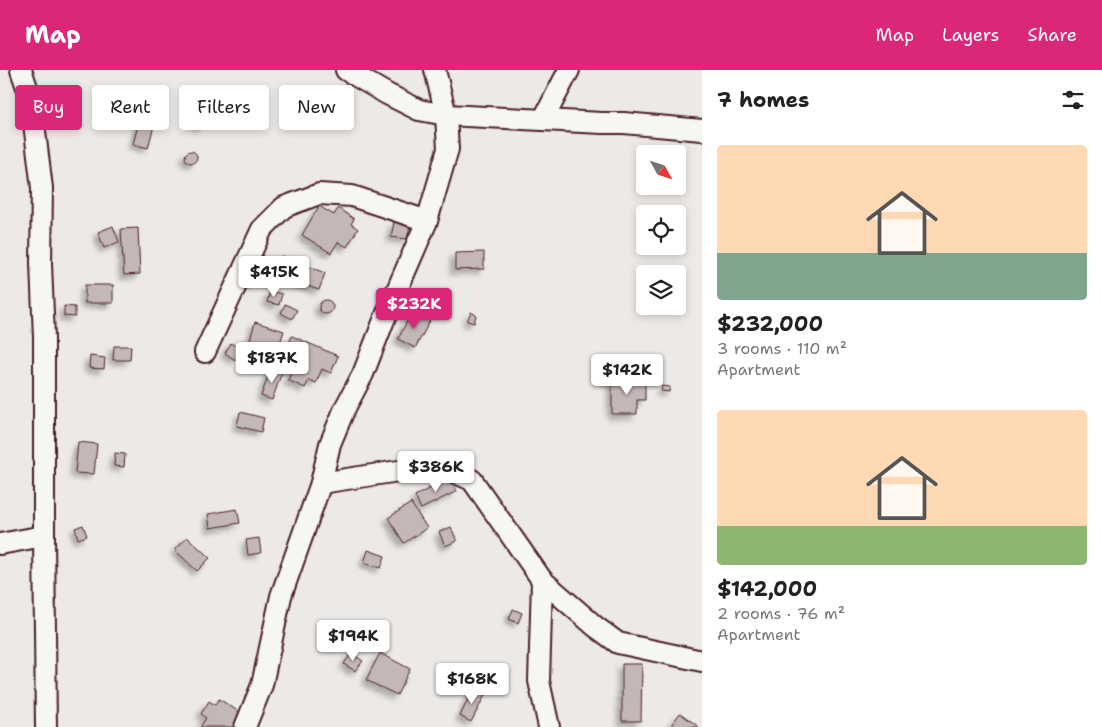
<!DOCTYPE html>
<meta charset="utf-8">
<style>
body{margin:0;font-family:"Shantell Sans",sans-serif;background:#f2f2f2;color:#222;height:100vh;display:flex;flex-direction:column;font-size:19px;white-space:nowrap}
*{box-sizing:border-box;margin:0}
p{font-size:16px;color:#767676}
.icon{flex:none;width:28px;height:28px;fill:none;stroke:currentColor;stroke-width:2;stroke-linecap:round;stroke-linejoin:round}
.map{position:relative;flex:1;overflow:hidden}
.side{display:flex;flex-direction:column;background:#fff;width:400px}
.side>*{flex:none}
.hud{position:absolute;left:15px;top:15px;width:475px;height:45px;display:flex;gap:10px}
.needle{width:32px;rotate:130deg}
.tools{position:absolute;left:636px;top:75px;display:grid;gap:10px}
.tools a{display:grid;place-items:center;width:50px;height:50px;border-radius:5px;background:#fff;box-shadow:0 2px 8px #0003;font-size:25px}
.price{position:absolute;translate:-50% -42px;padding:0 11px;border-radius:5px;background:#fff;color:#222;font-size:16px;line-height:32px;filter:drop-shadow(0 1px 2px #0008)}
.price::after{content:'';position:absolute;left:50%;top:30px;width:15px;height:11px;margin-left:-8px;background:inherit;clip-path:polygon(0 0,100% 0,50% 100%)}
.price.on{background:#db2777;color:#fff}
ul{padding:0;list-style:none}
li{display:grid;align-content:center;gap:10px;height:265px;padding:0 15px}
li span{display:grid;place-items:center;height:155px;border-radius:5px;color:#555}
li>.icon{margin-inline-start:auto}
span .icon{width:90px;height:90px;fill:#fffc;stroke-width:1}
li b{font-size:21px}
h2{display:flex;justify-content:space-between;align-items:center;height:60px;padding:0 15px;font-size:21px}
.chip{padding:0 18px;border-radius:5px;background:#fff;box-shadow:0 2px 8px #0003;font-size:18px;line-height:45px}
.chip.on{background:#db2777;color:#fff}
header{display:flex;align-items:center;gap:30px;box-sizing:border-box;height:70px;padding:0 25px;background:#db2777;color:#fff}
header strong{font-size:24px}
nav{display:flex;gap:28px;margin-inline-start:auto;font-size:18px}
main{display:flex;flex:1;min-height:0}
.map>svg:first-child{display:block}
</style>
<header>
<strong>Map</strong>
<nav><a>Map</a><a>Layers</a><a>Share</a></nav>
</header>
<main>
<div class="map">
<svg width="702" height="657" viewBox="0 0 702 657">
<defs>
<filter id="shadow"><feDropShadow dx="-4.5" dy="4.5" stdDeviation="2.5" flood-color="#0004"/></filter>
</defs>
<rect width="100%" height="100%" fill="#ece9e6"/>
<filter id="ink" filterUnits="userSpaceOnUse"><feTurbulence type="fractalNoise" baseFrequency=".02" numOctaves="2"/><feDisplacementMap in="SourceGraphic" scale="10" xChannelSelector="R" yChannelSelector="G"/><feConvolveMatrix kernelMatrix="1 2 1 2 8 2 1 2 1" color-interpolation-filters="sRGB"/></filter>
<g filter="url(#ink)">
<g fill="#c4b7b7" stroke="#4a1f2b" filter="url(#shadow)">
<path d="M141,44L156,48L148,78L133,74Z"/>
<circle cx="200" cy="50" r="6"/>
<circle cx="191" cy="87" r="6"/>
<path d="M319,136L334,145L338,138L354,149L351,154L358,159L347,177L338,172L331,183L302,165Z"/>
<path d="M394,152L410,156L407,169L391,167Z"/>
<path d="M113,156L119,172L104,178L98,162Z"/>
<path d="M138,158L140,204L124,205L121,159Z"/>
<path d="M484,182V199L455,200V183Z"/>
<path d="M281,186L325,203L319,220L274,204Z"/>
<rect x="85" y="215" width="28" height="18"/>
<path d="M270,221L282,224L279,235L267,232Z"/>
<circle cx="326" cy="237" r="7"/>
<path d="M285,234L297,240L292,249L281,243Z"/>
<path d="M64,236L75,237V247L64,246Z"/>
<path d="M412,242L430,251L415,278L398,269Z"/>
<path d="M471,242L476,245L474,253L467,251Z"/>
<path d="M255,252L284,261L278,279L250,270Z"/>
<path d="M292,266L338,286L331,303L322,299L316,313L309,310L305,318L288,310L292,301L279,295Z"/>
<path d="M231,273L241,280L235,290L225,283Z"/>
<path d="M114,276H131L130,290H113Z"/>
<path d="M90,286L105,288L104,299L89,298Z"/>
<path d="M631,288L632,305H622V312L609,313L607,290Z"/>
<path d="M271,298L282,302L272,330L261,326Z"/>
<path d="M623,306H637V313H645V330H637V344H612V314L623,313Z"/>
<path d="M662,316L670,317L669,322L661,321Z"/>
<path d="M240,342L264,348L261,362L237,356Z"/>
<path d="M78,372L97,374L94,404L75,403Z"/>
<path d="M115,383L125,384L124,397L114,396Z"/>
<path d="M450,408L457,421L421,439L415,426Z"/>
<path d="M411,433L427,458L404,473L388,448Z"/>
<path d="M237,439L240,453L210,458L208,444Z"/>
<path d="M83,455L87,466L78,469L75,458Z"/>
<path d="M451,457L457,471L445,476L439,462Z"/>
<path d="M187,467L210,488L197,501L175,480Z"/>
<path d="M259,468L261,483L248,485L246,470Z"/>
<path d="M368,480L385,486L381,498L364,493Z"/>
<path d="M513,539L522,543L518,553L509,549Z"/>
<path d="M351,583L363,591L355,601L344,594Z"/>
<path d="M380,583L410,599L397,625L366,610Z"/>
<path d="M622,594H642L641,651H622Z"/>
<path d="M473,619L485,625L471,652L460,646Z"/>
<path d="M219,629L241,643L232,657H202L201,656L206,648L201,644L209,631L215,635Z"/>
<path d="M680,643L699,657H670Z"/>
</g>
<g fill="none" stroke-linecap="round" stroke-linejoin="round">
<g stroke="#4a1f2b" stroke-width="24">
<g id="minor">
<path d="M21,0L31,29L42,118L41,194L44,268V466L46,657"/>
<path d="M346,0L387,24L419,40L446,45L602,53H624L702,60"/>
<path d="M543,50L569,0"/>
<path d="M205,282L262,159L284,137L319,124L352,126L427,151"/>
<path d="M321,413L437,395L472,410L542,510L596,557L618,573L702,591"/>
<path d="M0,474L44,466"/>
<path d="M542,510L539,611L549,657"/>
<path d="M245,657L262,615L281,526L321,413L330,374L345,338L363,304L384,250L427,151L448,79L446,45L435,0"/>
</g>
</g>
<use href="#minor" stroke="#f6f6f2" stroke-width="20"/>
</g>
</g>
</svg>
<div class="tools">
<a><svg class="needle" viewBox="-14 -14 28 28"><path d="M0-13l5 13h-10z" fill="#e53935"/><path d="M0 13l5-13h-10z" fill="#767676"/></svg></a>
<a><svg class="icon" aria-label="locate" viewBox="0 0 24 24"><circle cx="12" cy="12" r="6"/><path d="M12 2v4M12 18v4M2 12h4M18 12h4"/></svg></a>
<a><svg class="icon" aria-label="layers" viewBox="0 0 24 24"><path d="M12 4l9 5-9 5-9-5zM3 14l9 5 9-5"/></svg></a>
</div>
<b class="price" style="left:274px;top:228px">$415K</b>
<b class="price on" style="left:414px;top:260px">$232K</b>
<b class="price" style="left:272px;top:314px">$187K</b>
<b class="price" style="left:627px;top:326px">$142K</b>
<b class="price" style="left:436px;top:423px">$386K</b>
<b class="price" style="left:353px;top:592px">$194K</b>
<b class="price" style="left:472px;top:635px">$168K</b>
<div class="hud">
<a class="chip on">Buy</a>
<a class="chip">Rent</a>
<a class="chip">Filters</a>
<a class="chip">New</a>
</div>
</div>
<section class="side">
<h2>7 homes<svg class="icon" aria-label="filters" viewBox="0 0 24 24"><path d="M4 7h16M4 17h16"/><circle cx="9" cy="7" r="2"/><circle cx="15" cy="17" r="2"/></svg></h2>
<ul>
<li><span style="background:linear-gradient(#ffd9b3 70%,#7fa58c 0)"><svg class="icon" aria-label="home" viewBox="0 0 24 24"><path d="M3 11l9-7 9 7M6 9v11h12V9"/></svg></span><div><b>$232,000</b><p>3 rooms · 110 m²</p><p>Apartment</p></div></li>
<li><span style="background:linear-gradient(#ffd9b3 75%,#8fb573 0)"><svg class="icon" aria-label="home" viewBox="0 0 24 24"><path d="M3 11l9-7 9 7M6 9v11h12V9"/></svg></span><div><b>$142,000</b><p>2 rooms · 76 m²</p><p>Apartment</p></div></li>
</ul>
</section>
</main>
